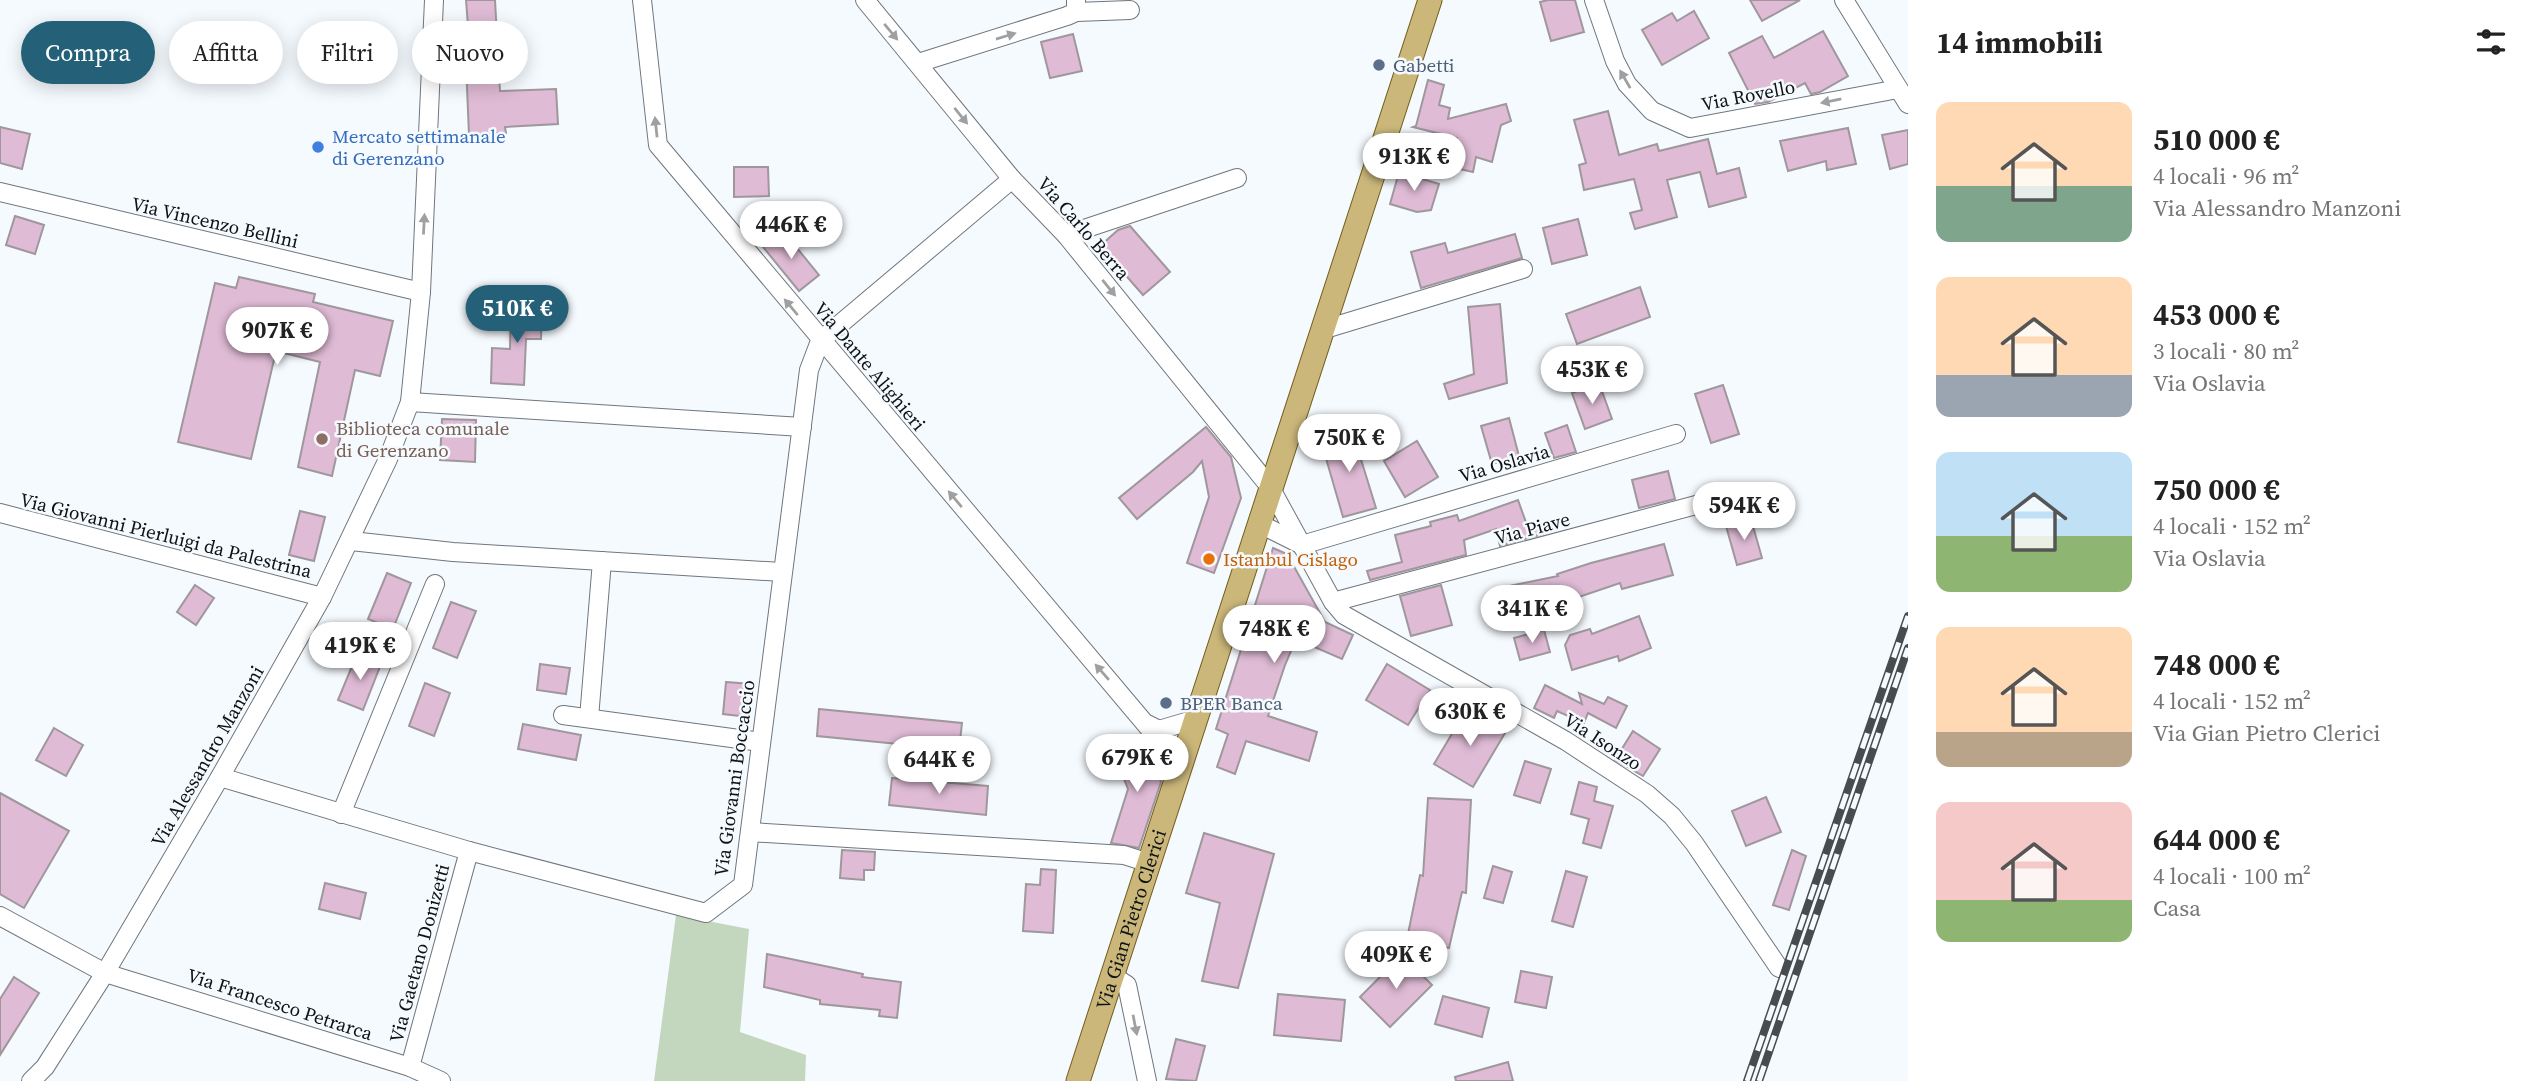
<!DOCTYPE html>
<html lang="it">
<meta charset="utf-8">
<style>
body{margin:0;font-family:"Source Serif 4",serif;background:#f6f6f6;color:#222;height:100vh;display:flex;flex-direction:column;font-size:26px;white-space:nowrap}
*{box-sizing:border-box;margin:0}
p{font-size:23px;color:#767676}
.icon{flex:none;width:38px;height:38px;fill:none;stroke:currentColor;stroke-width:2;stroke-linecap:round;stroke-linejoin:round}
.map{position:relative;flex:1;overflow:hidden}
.drawer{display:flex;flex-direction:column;background:#fff;width:630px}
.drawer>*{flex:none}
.banner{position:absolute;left:21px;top:21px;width:665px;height:63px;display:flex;gap:14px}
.price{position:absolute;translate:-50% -60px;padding:0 16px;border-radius:24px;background:#fff;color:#222;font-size:23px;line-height:46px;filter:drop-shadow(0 2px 4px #0008)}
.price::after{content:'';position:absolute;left:50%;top:42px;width:21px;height:16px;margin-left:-10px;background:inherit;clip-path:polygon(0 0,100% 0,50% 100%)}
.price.on{background:#246178;color:#fff}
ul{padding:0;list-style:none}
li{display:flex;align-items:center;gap:21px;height:175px;padding:0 28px}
li span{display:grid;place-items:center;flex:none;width:196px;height:140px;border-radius:14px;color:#555}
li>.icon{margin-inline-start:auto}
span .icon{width:84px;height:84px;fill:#fffc;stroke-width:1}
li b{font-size:30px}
h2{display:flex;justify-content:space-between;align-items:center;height:84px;padding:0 28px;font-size:30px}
.pill{padding:0 24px;border-radius:32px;background:#fff;box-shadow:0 4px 18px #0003;font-size:24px;line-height:63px}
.pill.on{background:#246178;color:#fff}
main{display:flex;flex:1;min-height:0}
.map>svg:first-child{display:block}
</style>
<main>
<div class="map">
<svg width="1908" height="1081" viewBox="0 0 1908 1081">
<rect width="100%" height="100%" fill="#f5fafe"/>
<path fill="#c3d7be" d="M676,915L749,929L740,1032L806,1055L805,1081H654Z"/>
<g fill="#dfbbd5" stroke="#9f979c" stroke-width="2">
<path d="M466,0H495L500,91L556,89L558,124L505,127L506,133L469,135L465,40L469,39Z"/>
<path d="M1548,0H1575L1584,32L1551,41L1540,2Z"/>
<path d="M1750,0H1800L1762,21Z"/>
<path d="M1694,11L1709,38L1662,65L1642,30L1672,13L1677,21Z"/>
<path d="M1823,31L1848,76L1820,92L1811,94L1805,83L1768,102L1755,104L1729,53L1762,36L1774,58Z"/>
<path d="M1073,34L1082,71L1050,78L1041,42Z"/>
<path d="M1428,80L1444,85L1439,105L1450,108L1448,119L1506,104L1511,121L1501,125L1492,162L1476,157L1473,172L1451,167L1457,138L1413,127L1416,126Z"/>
<path d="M1608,111L1619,155L1657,144L1659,151L1708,139L1717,174L1739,168L1746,197L1709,207L1700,172L1667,180L1677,217L1635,229L1630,213L1642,210L1634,179L1584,190L1579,165L1586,163L1574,120Z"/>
<path d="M0,127L30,134L22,169L0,163Z"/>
<path d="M1848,128L1856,164L1827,170L1826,161L1788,171L1780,141Z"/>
<path d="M1908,130V164L1890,169L1882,135Z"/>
<path d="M734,167H768L769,196L734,197Z"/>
<path d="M1399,172L1439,184L1431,210L1417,212L1390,204Z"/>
<path d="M15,216L44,225L35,254L6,245Z"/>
<path d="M1578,219L1587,255L1552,264L1543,228Z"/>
<path d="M1130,226L1170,272L1143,295L1100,246L1118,230Z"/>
<path d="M783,231L819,275L799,291L763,247Z"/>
<path d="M1515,234L1522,258L1421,288L1411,252L1445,243L1448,253Z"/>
<path d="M239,277L315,294L313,302L393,321L380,376L355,370L332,476L298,467L320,362L276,351L251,459L178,442L215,283L236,288Z"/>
<path d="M1640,287L1650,317L1577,344L1566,314Z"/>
<path d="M511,304L542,305L541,339H526L524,385L491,383L492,348L510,349Z"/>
<path d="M1500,304L1507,383L1449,399L1444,384L1474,374L1468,307Z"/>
<path d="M1599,383L1612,419L1585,429L1572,393Z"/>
<path d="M1723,385L1739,434L1711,443L1695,394Z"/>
<path d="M1509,418L1519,456L1492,464L1481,426Z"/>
<path d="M442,419L476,420L475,462L440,460Z"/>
<path d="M1567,425L1576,452L1554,458L1545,433Z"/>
<path d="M1206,427L1231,457L1241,498L1214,573L1187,563L1209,497L1202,461L1193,472L1137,519L1119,498Z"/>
<path d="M1351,427L1376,508L1343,517L1325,455L1334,452L1329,433Z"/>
<path d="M1417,441L1438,477L1405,497L1384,461Z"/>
<path d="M1668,471L1675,499L1639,508L1632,480Z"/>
<path d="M1518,500L1528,528L1540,525L1543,534L1500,546L1496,529L1464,540L1466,555L1370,580L1367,571L1402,562L1395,535L1431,526L1430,522L1457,515L1459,521Z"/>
<path d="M300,511L325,517L314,561L289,555Z"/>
<path d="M1751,519L1762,558L1737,565L1726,526Z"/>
<path d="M1664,544L1673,575L1622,589L1620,583L1570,600L1509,613L1504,587L1558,576L1557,574L1591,563Z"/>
<path d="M1273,548L1287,554L1325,622L1353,635L1342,659L1296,639L1285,665L1268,716L1317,732L1309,761L1246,741L1235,774L1217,767L1228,734L1216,729Z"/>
<path d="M387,573L411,583L393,629L368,619Z"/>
<path d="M195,585L214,598L196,625L177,612Z"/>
<path d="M1441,585L1452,625L1411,636L1400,596Z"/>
<path d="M451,602L476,611L457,658L433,648Z"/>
<path d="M1639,616L1651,648L1619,661L1618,656L1572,670L1565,645L1570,635L1590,629L1592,634Z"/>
<path d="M1544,630L1550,652L1520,660L1514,638Z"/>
<path d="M357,654L381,664L363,710L338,700Z"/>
<path d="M540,664L570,668L566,694L537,690Z"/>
<path d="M1387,664L1430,690L1408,725L1366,700Z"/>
<path d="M726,682L752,684L748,717L723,714Z"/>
<path d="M425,683L450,693L434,736L409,726Z"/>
<path d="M1545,685L1582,704L1579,693L1604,704L1608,697L1627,706L1616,728L1588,713L1584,723L1557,711L1554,718L1534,708Z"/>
<path d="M819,709L962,723L959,750L817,736Z"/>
<path d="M1466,710L1505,733L1473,787L1434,764Z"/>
<path d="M523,724L581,735L576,760L518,749Z"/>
<path d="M54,728L83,745L66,776L36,760Z"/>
<path d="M1633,731L1660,749L1643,776L1615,760Z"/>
<path d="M1143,738L1153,751L1161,782L1139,848L1111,843L1128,789L1116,759Z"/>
<path d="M1525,761L1551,769L1540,803L1514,795Z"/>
<path d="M892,778L988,786L986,815L889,805Z"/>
<path d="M1579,782L1597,787L1594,801L1613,806L1601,848L1583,843L1589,819L1571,814Z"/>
<path d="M0,793L69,831L24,908L0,894Z"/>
<path d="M1766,797L1781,832L1746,846L1732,811Z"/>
<path d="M1428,798L1471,800L1466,893L1462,892L1449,948L1407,939L1420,875L1423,876Z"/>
<path d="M1204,833L1274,854L1238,988L1202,981L1220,903L1186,893Z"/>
<path d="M842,850L875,852L874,870H864V880L840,878Z"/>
<path d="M1792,850L1806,856L1789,910L1773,905Z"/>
<path d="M1493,866L1512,872L1503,903L1484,898Z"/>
<path d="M1041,869L1056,870L1053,933L1023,931L1026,884L1040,885Z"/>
<path d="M1566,871L1587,877L1573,927L1552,921Z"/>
<path d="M325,883L366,893L360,919L319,909Z"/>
<path d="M767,954L863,974L862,977L901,982L897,1018L879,1016L880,1010L820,1004V1000L764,987Z"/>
<path d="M1402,955L1432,985L1390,1027L1360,997Z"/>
<path d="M1521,971L1552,977L1546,1008L1515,1002Z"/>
<path d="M14,977L39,993L0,1055V999Z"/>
<path d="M1278,994L1345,1000L1341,1041L1274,1035Z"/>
<path d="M1443,996L1489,1008L1482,1037L1435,1024Z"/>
<path d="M1176,1039L1205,1046L1196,1081L1166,1079Z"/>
<path d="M1508,1062L1513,1081H1456L1455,1077Z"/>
</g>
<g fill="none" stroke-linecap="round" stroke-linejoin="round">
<g stroke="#6f767d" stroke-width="20">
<g id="minor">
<path d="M642,0L658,145L1180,765"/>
<path d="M865,0L1012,179L1066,235L1270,487L1333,602L1344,615L1566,741L1647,794L1672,816L1694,843L1779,968"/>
<path d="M1594,0L1615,61L1627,84L1652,111L1690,128L1898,89"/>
<path d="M1844,0L1908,104"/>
<path d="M1076,12L1130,10"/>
<path d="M918,63L1067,16L1076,12V0"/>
<path d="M0,192L421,292"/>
<path d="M1066,235L1237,178"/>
<path d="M1322,330L1523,269"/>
<path d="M410,402L802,427"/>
<path d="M0,513L322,597"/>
<path d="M1258,523L1302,545"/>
<path d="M351,541L453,552L782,572"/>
<path d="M1302,545L1676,434"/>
<path d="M1333,602L1741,493"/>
<path d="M563,715L761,742"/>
<path d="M589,718L602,561"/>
<path d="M1147,724L1159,730L1196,719"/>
<path d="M220,777L469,851L706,913L743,885L809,370L820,341L1012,179"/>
<path d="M341,814L435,584"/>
<path d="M750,832L1124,855L1149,863"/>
<path d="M0,916L105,973L410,1067L441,1081"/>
<path d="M1113,976L1127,985L1147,1081"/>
<path d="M410,1067L469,851"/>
<path d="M31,1081L45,1067L105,973L220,777L322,597L388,459L410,402L421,292L434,0"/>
</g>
</g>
<g stroke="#725e1d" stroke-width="25">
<g id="major">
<path id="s1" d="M1078,1081L1430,0"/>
</g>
</g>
<use href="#minor" stroke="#fff" stroke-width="18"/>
<use href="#major" stroke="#cbb77a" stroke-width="23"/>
<g stroke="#484c4e" stroke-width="8">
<g id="rail">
<path d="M1747,1081L1908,616"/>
<path d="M1759,1081L1908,648"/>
</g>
</g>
<use href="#rail" stroke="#f5fafe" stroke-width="5" stroke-dasharray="16" stroke-linecap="butt"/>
</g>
<defs><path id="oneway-solid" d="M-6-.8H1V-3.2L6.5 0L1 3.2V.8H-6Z" transform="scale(1.75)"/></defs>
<g fill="#9fa0a1">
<use href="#oneway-solid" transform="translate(891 32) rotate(50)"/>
<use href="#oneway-solid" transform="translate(1006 36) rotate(-17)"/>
<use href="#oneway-solid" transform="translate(1625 79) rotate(-120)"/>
<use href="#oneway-solid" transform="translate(1831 101) rotate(169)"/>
<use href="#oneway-solid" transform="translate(961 116) rotate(51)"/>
<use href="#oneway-solid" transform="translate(656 127) rotate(-96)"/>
<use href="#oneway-solid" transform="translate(424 224) rotate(-87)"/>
<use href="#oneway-solid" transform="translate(1109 288) rotate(51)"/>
<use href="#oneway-solid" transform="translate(791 307) rotate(-130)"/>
<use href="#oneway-solid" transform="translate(955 499) rotate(-130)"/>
<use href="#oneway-solid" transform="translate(1102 672) rotate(-131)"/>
<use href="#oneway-solid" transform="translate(1135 1025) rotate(79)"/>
</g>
<g fill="#5c6f8a" stroke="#f5fafe" stroke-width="2.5">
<circle cx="1379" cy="65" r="7"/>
<circle cx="1166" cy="703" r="7"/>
</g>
<circle fill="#3f7fe0" stroke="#f5fafe" stroke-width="2.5" cx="318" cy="147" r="7"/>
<circle fill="#8d6e63" stroke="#f5fafe" stroke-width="2.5" cx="322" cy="439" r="7"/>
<circle fill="#e8710a" stroke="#f5fafe" stroke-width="2.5" cx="1209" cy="559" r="7"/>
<g text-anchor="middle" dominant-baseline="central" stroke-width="5" stroke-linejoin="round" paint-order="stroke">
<g font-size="19" fill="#4e5e75" stroke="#f5fafe" text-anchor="start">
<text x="1393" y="65">Gabetti</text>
<text x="1180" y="703">BPER Banca</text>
</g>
<g font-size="19" fill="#0f1214" stroke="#f5fafe">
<text transform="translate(1748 95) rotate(-11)">Via Rovello</text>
<text transform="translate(215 222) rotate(13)">Via Vincenzo Bellini</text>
<text transform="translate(1084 228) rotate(49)">Via Carlo Berra</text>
<text transform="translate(870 366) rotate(50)">Via Dante Alighieri</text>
<text transform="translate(1504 463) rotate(-16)">Via Oslavia</text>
<text transform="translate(1532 528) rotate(-15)">Via Piave</text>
<text transform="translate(166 535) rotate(14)">Via Giovanni Pierluigi da Palestrina</text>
<text transform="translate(1603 741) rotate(33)">Via Isonzo</text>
<text transform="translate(207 756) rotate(-60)">Via Alessandro Manzoni</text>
<text transform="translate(734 778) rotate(-82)">Via Giovanni Boccaccio</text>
<text stroke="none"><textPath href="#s1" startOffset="170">Via Gian Pietro Clerici</textPath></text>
<text transform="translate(419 953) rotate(-75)">Via Gaetano Donizetti</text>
<text transform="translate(280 1004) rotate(18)">Via Francesco Petrarca</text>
</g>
<g font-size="19" fill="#366cbe" stroke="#f5fafe" text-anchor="start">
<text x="332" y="136">Mercato settimanale<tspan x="332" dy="22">di Gerenzano</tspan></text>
</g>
<g font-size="19" fill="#785e54" stroke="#f5fafe" text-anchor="start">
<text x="336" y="428">Biblioteca comunale<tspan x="336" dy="22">di Gerenzano</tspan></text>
</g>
<g font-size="19" fill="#c56008" stroke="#f5fafe" text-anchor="start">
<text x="1223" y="559">Istanbul Cislago</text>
</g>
</g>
</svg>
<b class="price" style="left:1414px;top:193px">913K €</b>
<b class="price" style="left:791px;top:261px">446K €</b>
<b class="price on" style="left:517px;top:345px">510K €</b>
<b class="price" style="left:277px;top:367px">907K €</b>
<b class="price" style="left:1592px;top:406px">453K €</b>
<b class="price" style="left:1349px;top:474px">750K €</b>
<b class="price" style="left:1744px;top:542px">594K €</b>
<b class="price" style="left:1532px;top:645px">341K €</b>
<b class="price" style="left:1274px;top:665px">748K €</b>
<b class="price" style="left:360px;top:682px">419K €</b>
<b class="price" style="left:1470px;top:748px">630K €</b>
<b class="price" style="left:1137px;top:794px">679K €</b>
<b class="price" style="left:939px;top:796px">644K €</b>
<b class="price" style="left:1396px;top:991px">409K €</b>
<div class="banner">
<a class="pill on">Compra</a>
<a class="pill">Affitta</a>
<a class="pill">Filtri</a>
<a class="pill">Nuovo</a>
</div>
</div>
<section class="drawer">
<h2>14 immobili<svg class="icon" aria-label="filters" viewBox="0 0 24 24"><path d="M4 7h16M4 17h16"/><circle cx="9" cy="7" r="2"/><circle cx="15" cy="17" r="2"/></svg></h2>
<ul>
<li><span style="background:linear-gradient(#ffd9b3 60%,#7fa58c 0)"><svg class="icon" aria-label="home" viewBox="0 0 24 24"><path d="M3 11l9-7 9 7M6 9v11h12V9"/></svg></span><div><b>510 000 €</b><p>4 locali · 96 m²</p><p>Via Alessandro Manzoni</p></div></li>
<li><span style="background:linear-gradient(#ffd9b3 70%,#9aa5b1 0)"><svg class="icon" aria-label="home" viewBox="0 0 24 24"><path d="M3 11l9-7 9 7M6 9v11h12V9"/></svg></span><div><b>453 000 €</b><p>3 locali · 80 m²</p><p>Via Oslavia</p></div></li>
<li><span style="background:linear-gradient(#bfe0f5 60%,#8fb573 0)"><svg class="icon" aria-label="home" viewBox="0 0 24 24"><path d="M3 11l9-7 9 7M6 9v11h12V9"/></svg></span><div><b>750 000 €</b><p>4 locali · 152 m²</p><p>Via Oslavia</p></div></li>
<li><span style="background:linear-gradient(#ffd9b3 75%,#b9a48a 0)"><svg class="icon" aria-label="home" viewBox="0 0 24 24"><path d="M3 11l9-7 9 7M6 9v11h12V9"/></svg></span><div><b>748 000 €</b><p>4 locali · 152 m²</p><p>Via Gian Pietro Clerici</p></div></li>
<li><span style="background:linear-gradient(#f6c9c9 70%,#8fb573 0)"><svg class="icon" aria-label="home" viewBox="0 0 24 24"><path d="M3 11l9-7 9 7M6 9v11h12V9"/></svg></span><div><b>644 000 €</b><p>4 locali · 100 m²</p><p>Casa</p></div></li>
</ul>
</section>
</main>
